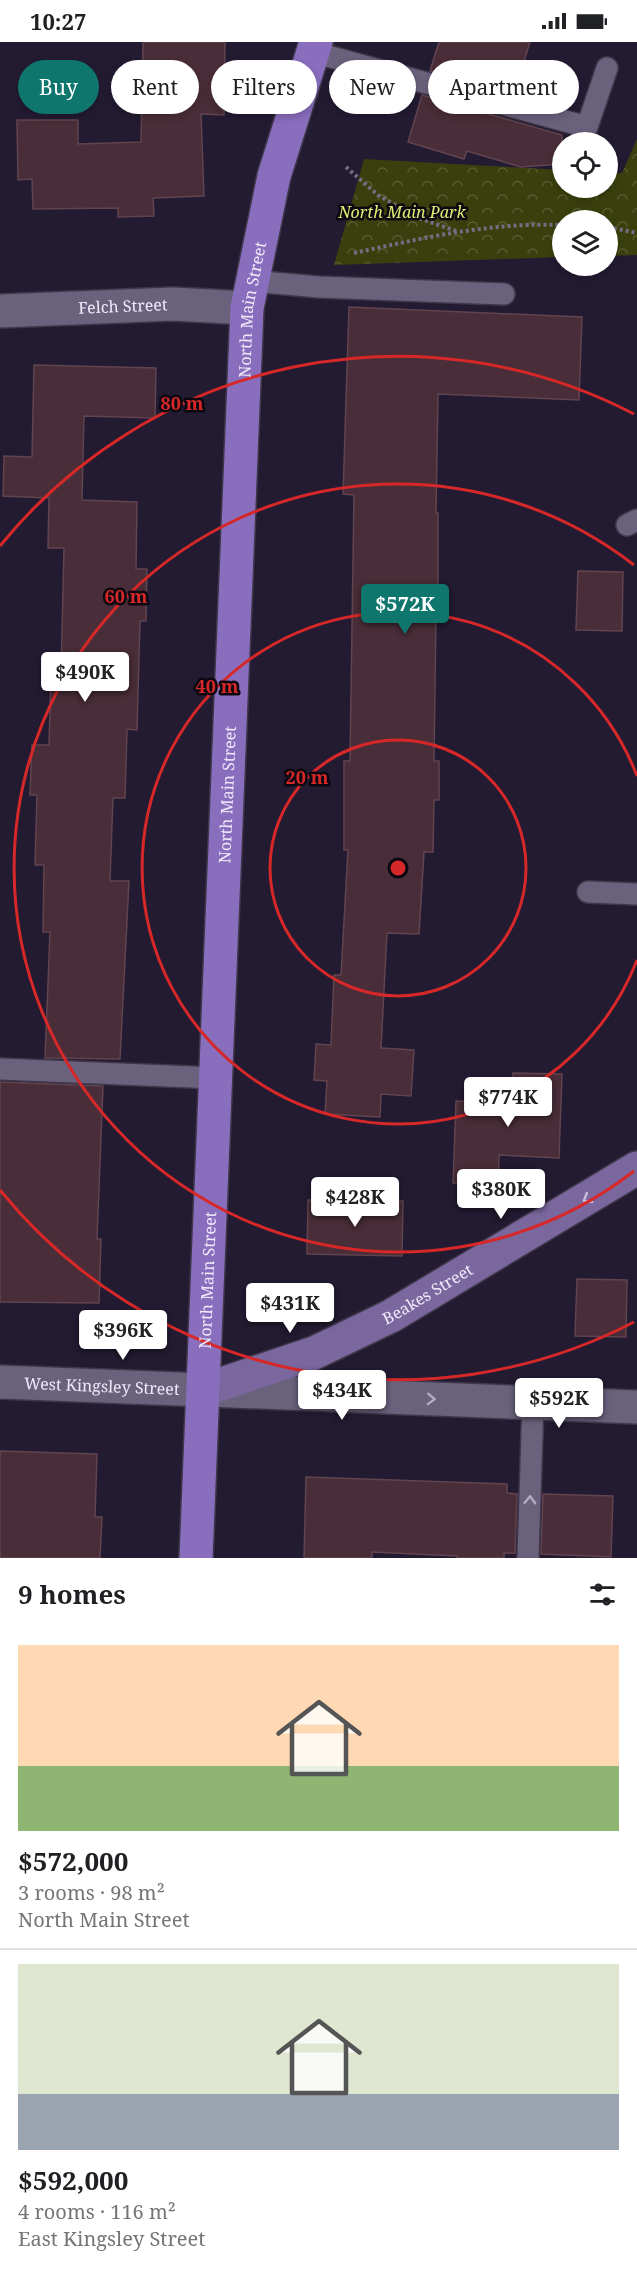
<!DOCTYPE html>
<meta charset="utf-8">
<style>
body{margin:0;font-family:"Noto Serif",serif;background:#f6f6f6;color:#202124;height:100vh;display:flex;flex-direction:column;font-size:22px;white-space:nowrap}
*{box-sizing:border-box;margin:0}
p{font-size:20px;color:#757577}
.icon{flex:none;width:33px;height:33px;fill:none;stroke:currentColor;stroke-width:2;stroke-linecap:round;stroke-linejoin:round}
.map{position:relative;height:1516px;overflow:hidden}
.panel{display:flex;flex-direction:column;background:#fff;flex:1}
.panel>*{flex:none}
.top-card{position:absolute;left:18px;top:18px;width:602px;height:54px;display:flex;gap:12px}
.controls{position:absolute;left:552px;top:90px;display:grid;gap:12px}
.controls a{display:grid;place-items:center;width:66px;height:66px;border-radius:50%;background:#fff;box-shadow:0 3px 9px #0003;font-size:30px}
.price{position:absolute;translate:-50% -51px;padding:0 14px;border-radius:6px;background:#fff;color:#222;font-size:20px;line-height:39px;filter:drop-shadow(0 2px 3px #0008)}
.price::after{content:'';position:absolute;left:50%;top:36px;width:18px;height:14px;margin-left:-9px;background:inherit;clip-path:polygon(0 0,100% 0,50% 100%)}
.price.current{background:#0f766e;color:#fff}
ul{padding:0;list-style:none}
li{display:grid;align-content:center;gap:12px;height:318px;padding:0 18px}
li+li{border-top:2px solid #e0e0e0}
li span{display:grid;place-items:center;height:186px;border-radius:0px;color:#555}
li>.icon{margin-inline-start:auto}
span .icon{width:108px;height:108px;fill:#fffc;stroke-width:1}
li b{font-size:26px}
h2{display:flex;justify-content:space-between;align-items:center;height:72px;padding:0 18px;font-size:26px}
.pill{padding:0 21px;border-radius:27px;background:#fff;box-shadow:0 3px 9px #0003;font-size:21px;line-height:54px}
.pill.current{background:#0f766e;color:#fff}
.status{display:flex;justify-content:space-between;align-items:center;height:42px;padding:0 30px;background:#fff;direction:ltr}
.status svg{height:16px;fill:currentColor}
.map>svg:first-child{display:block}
</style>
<div class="status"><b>10:27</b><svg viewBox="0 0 49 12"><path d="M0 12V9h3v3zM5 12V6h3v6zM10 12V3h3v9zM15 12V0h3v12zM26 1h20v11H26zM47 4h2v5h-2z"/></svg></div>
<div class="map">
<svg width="637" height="1516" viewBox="0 0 637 1516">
<defs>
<pattern id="park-crowns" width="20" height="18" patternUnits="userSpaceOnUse" patternTransform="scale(1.5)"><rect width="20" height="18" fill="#3a400d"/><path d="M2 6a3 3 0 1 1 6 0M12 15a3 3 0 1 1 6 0" fill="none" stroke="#575c31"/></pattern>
</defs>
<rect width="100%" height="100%" fill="#231b32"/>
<path fill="url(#park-crowns)" d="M637,97V213L608,214V178H562V215L334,223L364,117L562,128V146H608V131H622Z"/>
<g fill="#492d38" stroke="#61444f" stroke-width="1.5">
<path d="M143,0H225L224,73L201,72L204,154L153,156L154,174L118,175V166L33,167L32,137L18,138L17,78H78V102L141,100Z"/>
<path d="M439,0H530L514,52L430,29Z"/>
<path d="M422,53L562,93V122L521,125L467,109L464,117L408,100Z"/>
<path d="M349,265L582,275L579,358L438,352L436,471H438V572H436L434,719H439V758H434L433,810H424L419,892L387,891L381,1006L414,1008L411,1054L381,1052L380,1075L325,1072L327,1039L314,1038L316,1002L331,1003L334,933H341L348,808H344V719H350L354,453L343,452Z"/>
<path d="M34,323L156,326L155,376L84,374L82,458L137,460L136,527H147L146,579H140L137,688L127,687L125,756H113L110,839H129L120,1017L45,1016L50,890H43L44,823H35L37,753H30L32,703H49L51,633H61L64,506H48L49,456L3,454L4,414L32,415Z"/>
<path d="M578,529L623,530L622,589L576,588Z"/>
<path d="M513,1031L562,1032L559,1116L499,1113L498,1143L453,1141L456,1059L512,1061Z"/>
<path d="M0,1040L103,1044L97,1197H101L99,1261L0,1260Z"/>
<path d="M308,1158L403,1159L402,1214L307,1212Z"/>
<path d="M577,1237L627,1238L626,1295L575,1294Z"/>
<path d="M0,1409L97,1412L95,1475H102L100,1516H0Z"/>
<path d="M306,1435L507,1442V1451L517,1452L515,1511H504V1516H457V1514L372,1510V1516H304Z"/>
<path d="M543,1452L613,1454L611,1515L541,1512Z"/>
</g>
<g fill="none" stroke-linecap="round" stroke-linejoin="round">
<g stroke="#3f374a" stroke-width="24">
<g id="service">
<path d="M313,10L587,85L607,26"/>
<path d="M252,239L319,245L504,252"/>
<path d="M627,483L637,478"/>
<path d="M588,850L637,852"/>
<path d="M0,1027L216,1036"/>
<path d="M528,1516L533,1361"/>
</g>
</g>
<g stroke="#3f374a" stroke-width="36">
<g id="minor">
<path id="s1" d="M0,269L173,262L247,266"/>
<path id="s2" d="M0,1340L204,1348"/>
</g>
</g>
<g stroke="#3f374a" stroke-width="36">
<path id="tertiary" d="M207,1348L637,1365"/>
</g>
<g stroke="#3f374a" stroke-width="36">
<g id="secondary">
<path id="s3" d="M204,1348L314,1311L391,1274L637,1126"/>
</g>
</g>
<g stroke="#3f374a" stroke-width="36">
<g id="primary">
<path id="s4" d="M196,1516L247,266L274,134L316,0"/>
</g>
</g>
<g stroke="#746d81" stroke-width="4" stroke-dasharray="3 3" stroke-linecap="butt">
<path d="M346,125L378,153L418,176L456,189"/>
<path d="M608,185L637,191"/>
<path d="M354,211C423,196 491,180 562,183"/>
</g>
<use href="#service" stroke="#6a617d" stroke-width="21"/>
<use href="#minor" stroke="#6a617d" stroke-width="33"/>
<use href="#tertiary" stroke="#6a617d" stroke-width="33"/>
<use href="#secondary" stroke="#7a679e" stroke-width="33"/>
<use href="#primary" stroke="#8a6ebe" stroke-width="33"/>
</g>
<defs><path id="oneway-chevron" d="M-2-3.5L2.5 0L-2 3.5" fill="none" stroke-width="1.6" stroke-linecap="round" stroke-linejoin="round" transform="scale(1.5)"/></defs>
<use stroke="#c6bcda" href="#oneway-chevron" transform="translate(587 1157) rotate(149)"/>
<g stroke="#b3acc2">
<use href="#oneway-chevron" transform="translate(431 1357) rotate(2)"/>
<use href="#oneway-chevron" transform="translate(530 1458) rotate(-88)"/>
</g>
<g fill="none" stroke="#d62828" stroke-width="3">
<circle cx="398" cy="826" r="128"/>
<path d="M637 918A256 256 0 1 1 637 734"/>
<path d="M634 1129A384 384 0 1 1 634 523"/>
<path d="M634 1280A512 512 0 0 1 0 1148M0 504A512 512 0 0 1 634 372"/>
</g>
<g text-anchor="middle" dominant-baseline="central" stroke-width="5" stroke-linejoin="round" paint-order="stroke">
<g font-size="16" font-style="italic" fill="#deef73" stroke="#0b0812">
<text x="402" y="170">North Main Park</text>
</g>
<g font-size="16" fill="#efeafa" stroke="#0b0812">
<text stroke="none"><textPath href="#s1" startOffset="123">Felch Street</textPath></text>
<text stroke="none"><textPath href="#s4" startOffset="1250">North Main Street</textPath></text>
<text stroke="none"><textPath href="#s4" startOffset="764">North Main Street</textPath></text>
<text stroke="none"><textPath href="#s4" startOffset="278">North Main Street</textPath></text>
<text stroke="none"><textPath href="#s3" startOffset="244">Beakes Street</textPath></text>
<text stroke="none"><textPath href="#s2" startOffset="102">West Kingsley Street</textPath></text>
</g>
</g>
<circle cx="398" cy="826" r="9" fill="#d62828" stroke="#0b0812" stroke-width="3"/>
<g font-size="18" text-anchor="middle" font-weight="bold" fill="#d62828" stroke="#0b0812" stroke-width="5" stroke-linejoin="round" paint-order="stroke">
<text x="182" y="368">80 m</text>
<text x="126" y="561">60 m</text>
<text x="217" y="651">40 m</text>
<text x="307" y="742">20 m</text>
</g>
</svg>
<div class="controls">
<a><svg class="icon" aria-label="locate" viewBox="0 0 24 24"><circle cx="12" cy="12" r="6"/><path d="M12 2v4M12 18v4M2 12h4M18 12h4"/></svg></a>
<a><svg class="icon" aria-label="layers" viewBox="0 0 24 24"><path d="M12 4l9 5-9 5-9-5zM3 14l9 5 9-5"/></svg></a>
</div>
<b class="price current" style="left:405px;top:593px">$572K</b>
<b class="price" style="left:85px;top:661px">$490K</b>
<b class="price" style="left:508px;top:1086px">$774K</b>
<b class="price" style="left:501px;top:1178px">$380K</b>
<b class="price" style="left:355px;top:1186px">$428K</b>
<b class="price" style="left:290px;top:1292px">$431K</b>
<b class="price" style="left:123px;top:1319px">$396K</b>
<b class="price" style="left:342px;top:1379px">$434K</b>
<b class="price" style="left:559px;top:1387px">$592K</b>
<div class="top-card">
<a class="pill current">Buy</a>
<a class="pill">Rent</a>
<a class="pill">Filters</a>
<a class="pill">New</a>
<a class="pill">Apartment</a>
</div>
</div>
<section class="panel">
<h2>9 homes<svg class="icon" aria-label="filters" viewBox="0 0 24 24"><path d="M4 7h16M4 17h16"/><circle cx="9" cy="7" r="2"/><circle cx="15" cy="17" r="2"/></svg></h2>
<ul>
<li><span style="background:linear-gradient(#ffd9b3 65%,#8fb573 0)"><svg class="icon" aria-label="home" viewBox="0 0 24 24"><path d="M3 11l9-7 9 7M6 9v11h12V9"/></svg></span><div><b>$572,000</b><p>3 rooms · 98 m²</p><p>North Main Street</p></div></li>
<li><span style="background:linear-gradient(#dfe7d0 70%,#9aa5b1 0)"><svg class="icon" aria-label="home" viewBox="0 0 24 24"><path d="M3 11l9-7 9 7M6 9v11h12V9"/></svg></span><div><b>$592,000</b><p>4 rooms · 116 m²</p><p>East Kingsley Street</p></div></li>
</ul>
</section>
